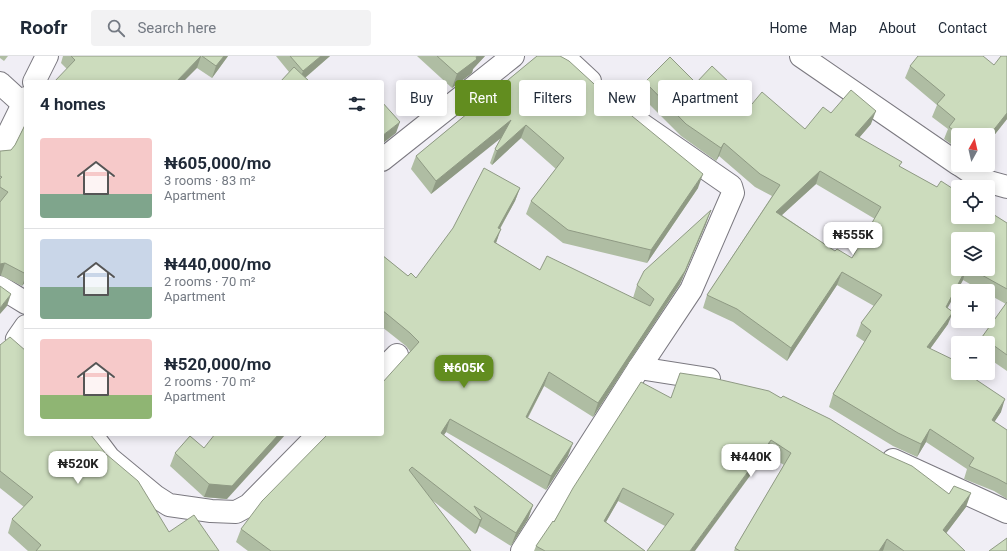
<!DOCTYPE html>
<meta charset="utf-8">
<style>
body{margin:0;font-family:Roboto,sans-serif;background:#f2f2f3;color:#1f2937;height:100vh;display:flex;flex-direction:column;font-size:15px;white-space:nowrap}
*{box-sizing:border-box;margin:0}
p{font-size:13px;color:#747a83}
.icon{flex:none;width:22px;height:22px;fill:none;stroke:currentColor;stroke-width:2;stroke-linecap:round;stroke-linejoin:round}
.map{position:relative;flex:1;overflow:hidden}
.panel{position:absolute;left:24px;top:24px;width:360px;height:356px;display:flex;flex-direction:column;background:#fff;border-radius:4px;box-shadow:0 2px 10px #0003}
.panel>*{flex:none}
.guide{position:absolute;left:396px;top:24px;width:380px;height:36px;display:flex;gap:8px}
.needle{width:26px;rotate:8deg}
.controls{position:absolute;left:951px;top:72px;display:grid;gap:8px}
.controls a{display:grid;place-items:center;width:44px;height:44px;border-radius:4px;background:#fff;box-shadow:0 2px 10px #0003;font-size:20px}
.price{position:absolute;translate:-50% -34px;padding:0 9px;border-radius:8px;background:#fff;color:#222;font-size:13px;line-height:26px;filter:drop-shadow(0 1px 2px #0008)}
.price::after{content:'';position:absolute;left:50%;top:24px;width:12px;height:9px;margin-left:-6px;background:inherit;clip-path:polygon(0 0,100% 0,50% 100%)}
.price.selected{background:#628d1f;color:#fff}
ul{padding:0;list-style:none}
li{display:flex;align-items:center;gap:12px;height:100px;padding:0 16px}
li+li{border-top:1px solid #e0e1e3}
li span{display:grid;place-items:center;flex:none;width:112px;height:80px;border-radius:4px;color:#555}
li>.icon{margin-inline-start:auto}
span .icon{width:48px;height:48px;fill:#fffc;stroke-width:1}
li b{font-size:17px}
h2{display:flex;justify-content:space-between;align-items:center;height:48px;padding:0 16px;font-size:17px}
.tag{padding:0 14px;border-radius:4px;background:#fff;box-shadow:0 2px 10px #0003;font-size:14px;line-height:36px}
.tag.selected{background:#628d1f;color:#fff}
header{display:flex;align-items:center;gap:24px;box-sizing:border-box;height:56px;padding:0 20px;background:#fff;border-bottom:1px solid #e0e1e3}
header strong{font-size:19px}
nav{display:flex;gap:22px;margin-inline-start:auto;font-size:14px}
.search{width:280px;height:36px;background:#f2f2f3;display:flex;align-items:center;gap:10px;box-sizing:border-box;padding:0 14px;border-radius:4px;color:#747a83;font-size:15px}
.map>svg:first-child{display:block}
</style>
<header>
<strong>Roofr</strong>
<div class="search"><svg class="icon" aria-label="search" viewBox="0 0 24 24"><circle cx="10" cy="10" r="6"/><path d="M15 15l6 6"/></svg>Search here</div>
<nav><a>Home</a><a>Map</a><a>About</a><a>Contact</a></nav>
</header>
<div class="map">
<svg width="1007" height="495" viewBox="0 0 1007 495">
<rect width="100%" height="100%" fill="#f0eef5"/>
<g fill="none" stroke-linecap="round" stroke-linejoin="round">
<g stroke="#7b7980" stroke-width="24">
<g id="minor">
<path d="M563,0L590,25"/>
<path d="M801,0L958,108"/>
<path d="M34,26L47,0"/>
<path d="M0,27L23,48"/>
<path d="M0,95L26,42"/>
<path d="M382,104L513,0"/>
<path d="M960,109L982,124L1007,131"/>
<path d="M0,231L26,247"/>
<path d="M26,270L17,283L26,296"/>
<path d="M639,312L709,323"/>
<path d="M382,314L397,299"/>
<path d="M91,378L109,402L155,440L169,449L211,455L236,456L249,449L319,378"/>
<path d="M893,404L1007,456"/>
<path d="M522,495L639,312L691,234L733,137L731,130L637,65L617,49"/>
</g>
</g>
<use href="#minor" stroke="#fff" stroke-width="22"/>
</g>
<g fill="#afbda3" fill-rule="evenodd">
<path d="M0,0H8L4,5L0,2Z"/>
<path d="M63,0H228L212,22L197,12L67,13L61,7Z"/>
<path d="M276,0H330L305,22L289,16Z"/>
<path d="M417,0H485L473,13L472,17L452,32Z"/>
<path d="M537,0L698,132L647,207L563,187L526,158L531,145L556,113L521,82L492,109L490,107L495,93L501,81L431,138L411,113L416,100Z"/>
<path d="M1007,0V63L988,87V79H958V93L944,83L948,73L932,61L937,49L905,22L910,10L994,9Z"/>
<path d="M645,26L696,27L752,48L805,73L831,57L871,68L859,82L900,111L937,131L1007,167V315L988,302V287H980L982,281L1006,248L988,238V235H982L963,224L947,252L948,268L930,293L958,317H970V319L1001,356L994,366L1007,374V443L994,435L964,423L967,413L926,386L917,401L893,390L829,351L833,338L865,286L856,280L861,267L874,250L837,229L787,305L733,266L703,252L707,239L772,140L755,131L719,100L716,105L681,80L640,39ZM816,128L875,163L852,202L835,195L782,159ZM988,183V213H958Z"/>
<path d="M26,67V225L22,230L0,219V95L11,94L15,89Z"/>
<path d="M520,132L515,145L500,173L496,187L540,214L633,242L637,229L706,168L680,228L593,361L544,330L528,362L568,400L546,434L446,376L444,379L533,449L528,463L511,490L479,470L477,476L475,478L432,444L471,495H248L236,486L241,473L382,378L410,295L406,290L382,271V199L408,220L416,222Z"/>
<path d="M0,289L106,398L169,476L219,495H28L8,477L12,463L24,451L0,432Z"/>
<path d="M671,342L966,451L946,477L965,495H734L735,492L784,409L766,398L665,470L618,445L606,466L645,495H534L536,490L554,466Z"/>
<path d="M204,392L227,443L204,441L170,410L175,397Z"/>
</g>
<g fill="#8f9a84">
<path d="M201,0L197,12L183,26H176Z"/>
<path d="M224,0H228L212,22L216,10Z"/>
<path d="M321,0H330L300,26H299L303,15Z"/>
<path d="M477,0H485L473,13L472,17L452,32L457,18Z"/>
<path d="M876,55L871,68L850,92L855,79Z"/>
<path d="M1007,57V63L988,87V81Z"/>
<path d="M511,64L506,78L431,138L436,125Z"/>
<path d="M400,66L396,77L382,88V80Z"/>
<path d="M526,69L521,82L492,109L497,95Z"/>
<path d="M724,87L719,100L716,105L721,92Z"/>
<path d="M820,115L816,128L772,168L776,156Z"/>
<path d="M703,118L698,132L647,207L651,194Z"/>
<path d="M520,132L515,145L493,185L498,172Z"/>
<path d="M711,154L706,168L680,228L593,361L598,347Z"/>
<path d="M501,173L496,187L489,199L494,186Z"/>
<path d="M5,207L1,219H0V208Z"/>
<path d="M966,213L963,224L941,264L946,251Z"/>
<path d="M842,216L837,229L787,305L791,292Z"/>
<path d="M26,219V225L22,230Z"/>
<path d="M11,238L7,250L0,258V252Z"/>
<path d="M953,256L948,268L922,304L927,291Z"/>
<path d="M549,316L544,330L521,374L526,361Z"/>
<path d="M1005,343L1001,356L987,377L992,364Z"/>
<path d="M450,363L446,376L436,390L441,377Z"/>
<path d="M930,373L926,386L917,401L921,388Z"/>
<path d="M279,378H286L227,443L204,441L209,428Z"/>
<path d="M771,384L766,398L695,495H690Z"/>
<path d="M573,387L568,400L546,434L551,420Z"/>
<path d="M623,432L618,445L599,478L604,465Z"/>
<path d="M971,437L966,451L938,488L943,474Z"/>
<path d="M533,449L528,463L511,490L516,477Z"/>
<path d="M482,463L477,476L475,478L480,464Z"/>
<path d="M887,483L883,495H879Z"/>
</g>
<g fill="#ccdcbd" stroke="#8f9a84" fill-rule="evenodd">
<path d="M71,0H201L176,26H54L75,4Z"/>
<path d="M202,0H224L216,10Z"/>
<path d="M290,0H321L303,15Z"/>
<path d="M437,0H477L476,2L477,3L457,18Z"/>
<path d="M537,0H560L569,5L605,38L703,118L651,194L568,174L531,145L564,102L526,69L497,95L495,93L511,64L436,125L416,100Z"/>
<path d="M918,0H983L994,9L1001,0H1007V57L988,81V79H960L949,71L955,63L937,48L945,39L910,10Z"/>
<path d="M670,1L696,27L712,10L752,48L762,36L805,73L823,51L831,57L851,34L876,55L855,79L902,106L899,110L937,131L941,125L958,136V161H988V155L1007,167V233L971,213H988V183H958V213H966L946,251L953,256L927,291L958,306V317H970L969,319L1005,343L992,364L1007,374V428L998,423L969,410L974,402L930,373L921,388L898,377L833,338L871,275L861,267L882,239L842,216L791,292L737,253L707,239L780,129L760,118L724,87L721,92L686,68L645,26ZM820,115L881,151L852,202L837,193L835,195L776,156Z"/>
<path d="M294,11L310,26H280Z"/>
<path d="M382,46L400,66L382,80Z"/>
<path d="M26,67V218L5,207L0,208V146L8,136L0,131V123L2,121L0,120V95H1L11,94L15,89Z"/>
<path d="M484,112L520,132L498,172L501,173L494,186L540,214L547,200L650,250L654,243L637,229L644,215L711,154L685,215L598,347L549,316L526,361L573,387L551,420L450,363L441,377L533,449L516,477L474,450L482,463L480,464L412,411L409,414L471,495H271L241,473L262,445L328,378H382V327L419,286L410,277L382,254V199L408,220L411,217L416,222L453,172Z"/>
<path d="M0,230L11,238L0,252Z"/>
<path d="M1007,246V299L982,281Z"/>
<path d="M10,281L26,295V378H90L106,398L138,425L169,476L194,459L219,495H36L41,489L12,463L33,441L0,415V289Z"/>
<path d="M680,317L713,322L769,335L781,342L783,340L830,363L885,398L912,410L949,438L954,430L971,437L943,474L965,495H904L887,483L879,495H740L735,492L791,397L771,384L690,495H647L674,458L623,432L604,465L645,495H545L536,490L553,465L554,466L573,432L641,326L671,342Z"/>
<path d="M215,378H279L232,430L209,428L175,397L190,380L204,392Z"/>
<path d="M1007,482V495H989Z"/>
</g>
</svg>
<div class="controls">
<a><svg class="needle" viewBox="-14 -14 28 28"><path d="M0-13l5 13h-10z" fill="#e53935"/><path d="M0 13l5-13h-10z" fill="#747a83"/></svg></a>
<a><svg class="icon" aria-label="locate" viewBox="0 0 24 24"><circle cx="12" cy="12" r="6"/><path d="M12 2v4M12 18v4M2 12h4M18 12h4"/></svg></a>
<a><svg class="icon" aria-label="layers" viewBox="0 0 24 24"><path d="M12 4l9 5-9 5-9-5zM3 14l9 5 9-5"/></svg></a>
<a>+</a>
<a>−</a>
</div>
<b class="price" style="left:853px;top:200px">₦555K</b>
<b class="price selected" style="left:464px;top:333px">₦605K</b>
<b class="price" style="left:751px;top:422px">₦440K</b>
<b class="price" style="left:78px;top:429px">₦520K</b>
<div class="guide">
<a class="tag">Buy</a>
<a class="tag selected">Rent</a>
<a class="tag">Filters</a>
<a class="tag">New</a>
<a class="tag">Apartment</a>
</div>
<section class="panel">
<h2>4 homes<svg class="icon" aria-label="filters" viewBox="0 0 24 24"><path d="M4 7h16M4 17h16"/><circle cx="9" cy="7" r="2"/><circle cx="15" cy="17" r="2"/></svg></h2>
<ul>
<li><span style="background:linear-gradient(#f6c9c9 70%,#7fa58c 0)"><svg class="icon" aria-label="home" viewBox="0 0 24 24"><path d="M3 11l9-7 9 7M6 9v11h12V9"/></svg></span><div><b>₦605,000/mo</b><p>3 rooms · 83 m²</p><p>Apartment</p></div></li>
<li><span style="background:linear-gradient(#c9d6e8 60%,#7fa58c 0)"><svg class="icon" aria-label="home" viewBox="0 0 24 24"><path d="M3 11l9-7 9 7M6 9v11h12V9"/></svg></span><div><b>₦440,000/mo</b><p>2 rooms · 70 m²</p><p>Apartment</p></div></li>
<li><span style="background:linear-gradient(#f6c9c9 70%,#8fb573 0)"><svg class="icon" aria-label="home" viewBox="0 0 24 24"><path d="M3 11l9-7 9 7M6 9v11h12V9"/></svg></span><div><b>₦520,000/mo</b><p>2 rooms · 70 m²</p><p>Apartment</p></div></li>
</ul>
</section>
</div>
